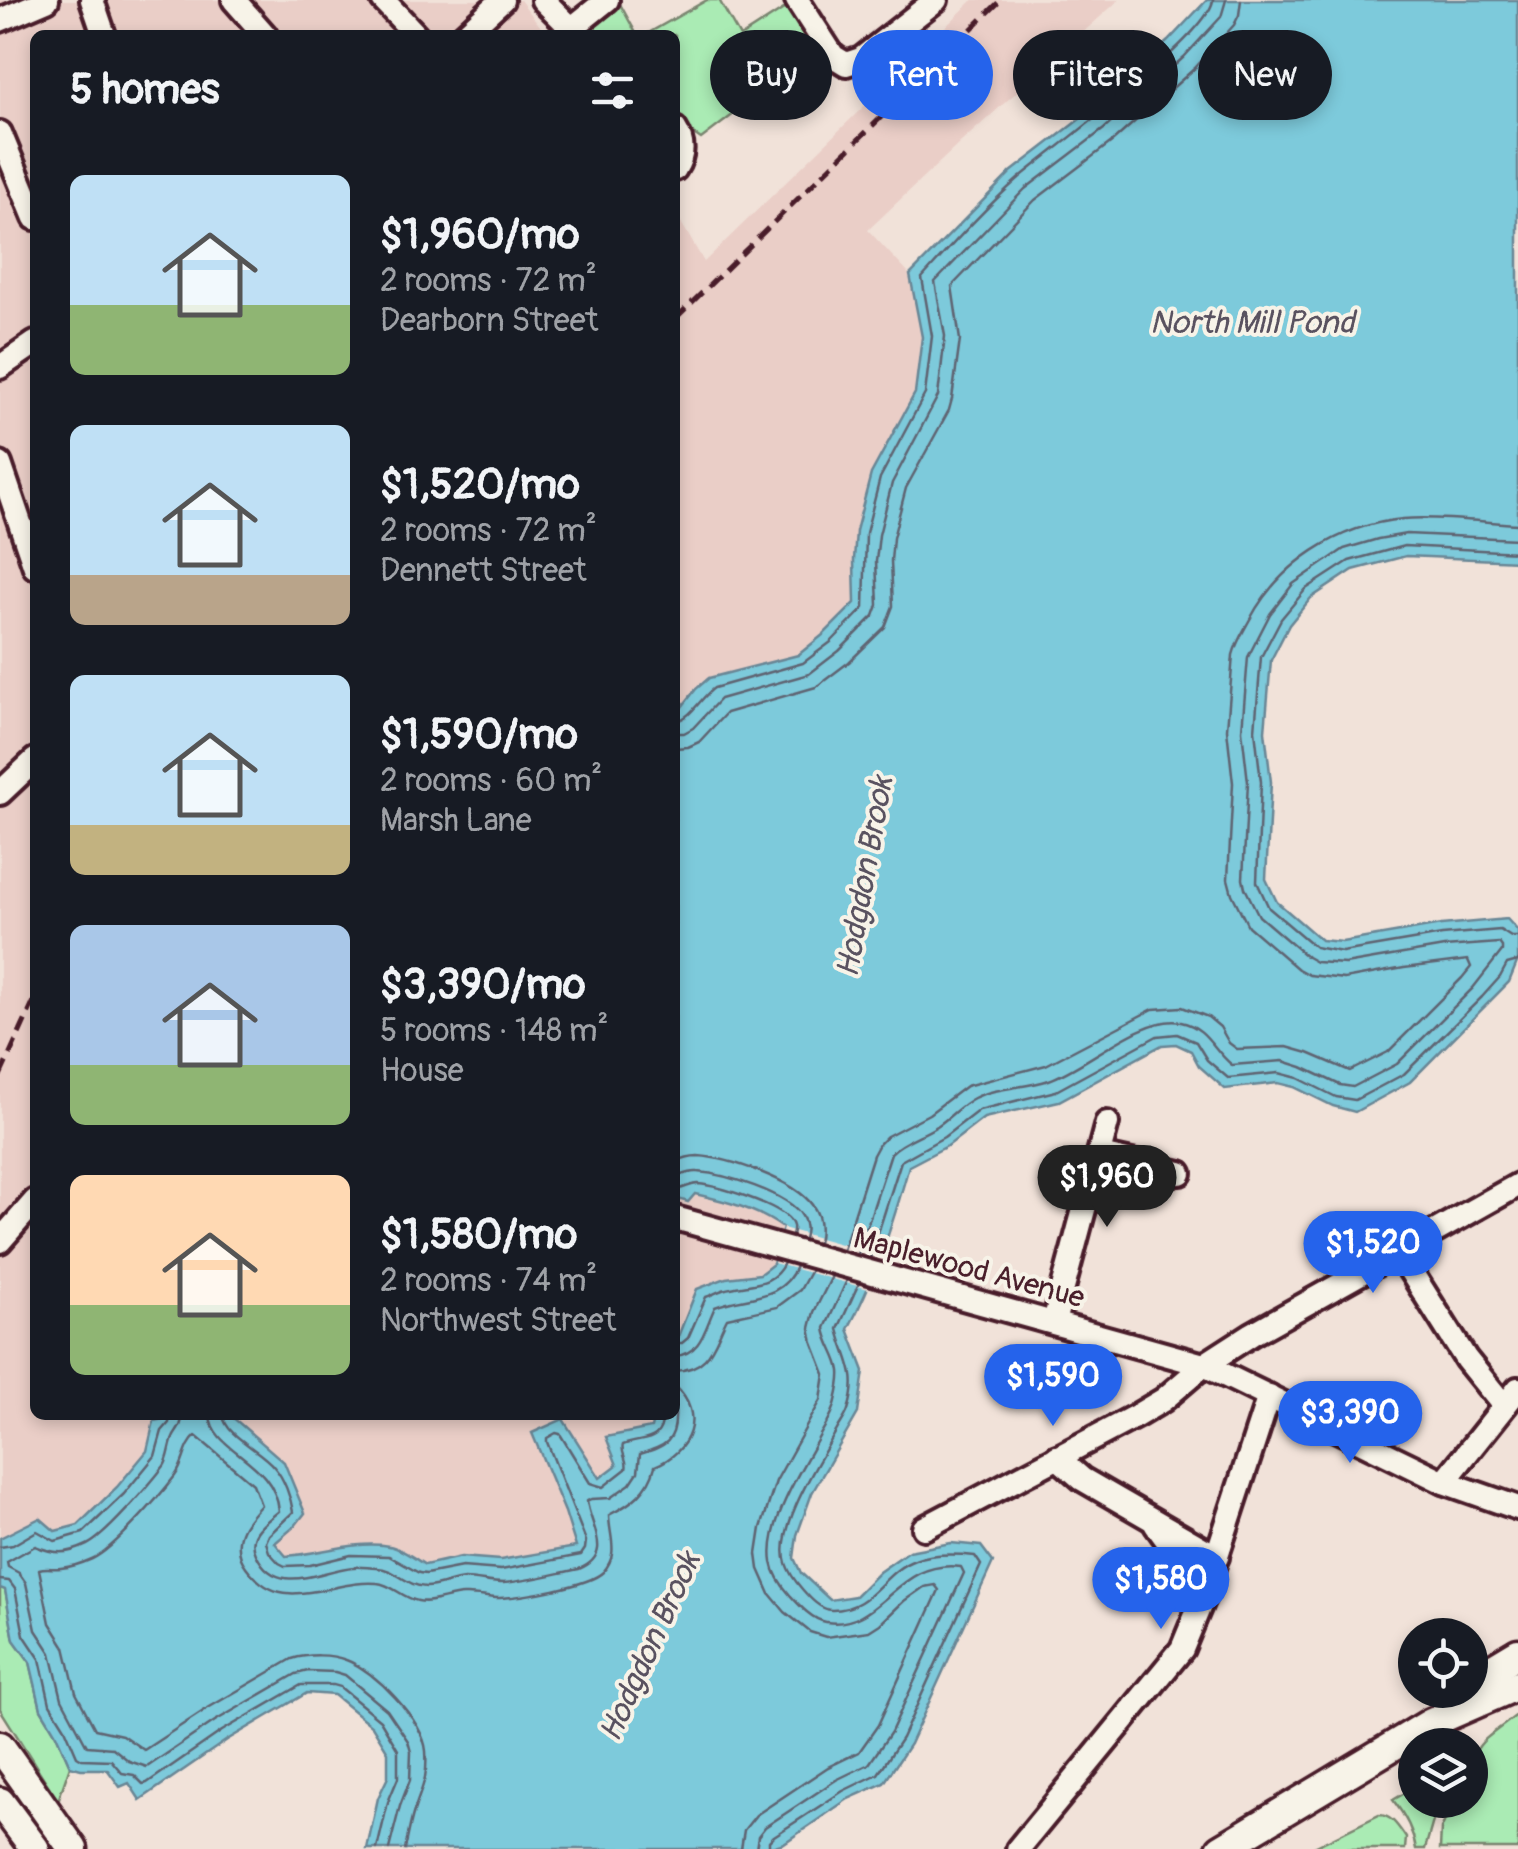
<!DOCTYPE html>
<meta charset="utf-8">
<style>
body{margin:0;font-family:Pangolin,sans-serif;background:#242831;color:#f1f3f6;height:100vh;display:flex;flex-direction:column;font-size:38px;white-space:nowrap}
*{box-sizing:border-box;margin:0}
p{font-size:32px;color:#9ea1a6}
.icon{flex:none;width:55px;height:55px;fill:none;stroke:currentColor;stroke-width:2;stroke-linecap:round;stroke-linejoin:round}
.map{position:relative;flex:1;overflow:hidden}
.details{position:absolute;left:30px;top:30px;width:650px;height:1390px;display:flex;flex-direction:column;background:#171b24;border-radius:15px;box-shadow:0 5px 15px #0003}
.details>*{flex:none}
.banner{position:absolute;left:710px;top:30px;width:658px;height:90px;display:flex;gap:20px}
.fabs{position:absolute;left:1398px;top:1618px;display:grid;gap:20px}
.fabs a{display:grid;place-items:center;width:90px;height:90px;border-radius:50%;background:#171b24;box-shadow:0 5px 15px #0003;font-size:50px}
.price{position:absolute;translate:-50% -85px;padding:0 22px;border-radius:35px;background:#2563eb;color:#fff;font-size:32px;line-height:65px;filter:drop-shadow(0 2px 5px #0008)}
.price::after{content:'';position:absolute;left:50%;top:60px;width:30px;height:22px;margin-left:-15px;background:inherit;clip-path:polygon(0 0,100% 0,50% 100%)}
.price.selected{background:#222;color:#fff}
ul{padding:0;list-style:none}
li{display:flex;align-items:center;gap:30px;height:250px;padding:0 40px}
li span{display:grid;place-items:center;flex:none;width:280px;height:200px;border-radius:15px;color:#555}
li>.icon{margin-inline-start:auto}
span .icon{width:120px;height:120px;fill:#fffc;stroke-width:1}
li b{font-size:42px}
h2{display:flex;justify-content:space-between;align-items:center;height:120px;padding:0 40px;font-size:42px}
.chip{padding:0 35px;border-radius:45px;background:#171b24;box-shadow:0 5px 15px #0003;font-size:35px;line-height:90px}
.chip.selected{background:#2563eb;color:#fff}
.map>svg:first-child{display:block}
</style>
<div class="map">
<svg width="1518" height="1849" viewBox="0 0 1518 1849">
<rect width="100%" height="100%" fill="#f1e2d9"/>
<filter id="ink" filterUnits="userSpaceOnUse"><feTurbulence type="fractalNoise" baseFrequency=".01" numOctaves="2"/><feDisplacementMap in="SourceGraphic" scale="20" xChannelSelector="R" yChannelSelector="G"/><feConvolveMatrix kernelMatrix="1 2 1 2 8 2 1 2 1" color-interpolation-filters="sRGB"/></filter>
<g filter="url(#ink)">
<g fill="#eacec7">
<path d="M0,0H520L547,35H35V1415H182L154,1421L147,1451L117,1487L77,1525L55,1531L20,1528L0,1538Z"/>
<path d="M973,0H1119L960,143L868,230L910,275L922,337L915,393L887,445L856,531L854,560L855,603L824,634L798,655L709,678L696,689L675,716V212L704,262Z"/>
<path d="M694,1194L734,1203L768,1217L783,1228L773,1264L759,1274L726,1278L675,1344V1198L688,1202Z"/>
<path d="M230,1415H654L651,1428L618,1465L599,1479L563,1419L565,1512L577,1547L500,1560L461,1557L424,1565L393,1546L350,1545L308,1555L286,1556L275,1543L295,1526Z"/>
</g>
<g fill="#aaebb4" stroke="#7a8570" stroke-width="2.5">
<path d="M707,0H719L740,37L790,5L824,60L755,98L701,139L675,121V35H645Z"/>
<path d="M620,4L637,35H591L586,28Z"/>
<path d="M0,1588L5,1589L14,1640L30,1662L41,1709L55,1732L70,1766L58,1801L0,1709Z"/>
<path d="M1518,1714V1849H1440L1441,1829L1454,1800H1470C1470,1743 1475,1747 1518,1714Z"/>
<path d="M1415,1787V1800H1439L1425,1849H1416C1413,1830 1405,1815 1393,1800Z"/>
<path d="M1379,1815C1392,1815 1399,1828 1406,1838L1405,1849H1310Z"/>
</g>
<path fill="#7dcadb" stroke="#698695" stroke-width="2.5" d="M1207,0H1518V561L1406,556L1353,570L1311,598L1289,625L1271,660L1265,731L1271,782L1266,879L1277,902L1321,940L1342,942L1441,925L1507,919L1518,931V960L1509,982L1410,1082L1355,1112L1333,1106L1294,1087L1278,1083L1225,1089L1199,1066L1191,1051L1176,1044L1162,1045L1059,1101L984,1118L949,1145L909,1166C893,1223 876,1277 848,1329L864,1371L858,1413L812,1493L797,1535L794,1558L801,1573L830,1600L855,1596L879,1572L909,1551L951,1543L981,1546L993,1562L910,1744L884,1783L848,1799L784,1843L766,1849H367L378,1798L388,1777V1752L372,1726L334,1695L307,1693L227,1740L140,1800L129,1783L120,1787L107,1769H81L70,1766L55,1732L41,1709L30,1662L14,1640L5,1590L0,1588V1538L40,1518L55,1531L78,1525L117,1487L147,1451L154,1421L182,1415H230L284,1462L305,1513L295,1526L275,1543L286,1556C321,1554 354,1540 389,1546C401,1548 414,1558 425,1565L461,1557L500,1560L576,1547L565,1512L532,1433L563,1419L600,1478L617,1465L606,1437L651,1428L654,1415H675V1344L697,1289L726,1278L760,1274L773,1264L783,1228C757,1209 726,1201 695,1194L688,1202L675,1198V716L696,689L709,678L798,655L824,634L855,603L854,560L856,531L871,474L915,393L922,337L910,275L1011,172L1089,112L1168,41Z"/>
<path fill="#f1e2d9" d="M783,1228L884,1256L872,1290L774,1263Z"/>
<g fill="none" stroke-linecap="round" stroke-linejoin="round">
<g stroke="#5e6371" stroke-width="2.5">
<path d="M1518,552L1404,546L1349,561L1306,589L1281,619L1261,657L1255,730L1261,782L1257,882L1269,908L1315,947L1342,952L1442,935L1500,930L1511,937H1518"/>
<path d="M675,721C691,719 701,697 714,688L803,663L831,642L864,608L866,533L880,478L925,394L932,336L922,278C952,245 985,208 1018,179C1052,150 1209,36 1213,0"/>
<path d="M675,733H684L693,728L720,699L809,674L839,651L874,616L878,605L876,561L879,535L892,483L938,396L945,336L935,282L1025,189L1104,129L1184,57L1221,17L1226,0"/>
<path d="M675,748L688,747L699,742L726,713L816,687L849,662L885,627L893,606L891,561L893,538L906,488L949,410L952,399L960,340L952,286L1035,200L1113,141L1195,68L1234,25L1239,15L1241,0"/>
<path d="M675,1162C683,1158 690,1156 698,1156C729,1158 795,1180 813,1206C821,1217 821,1230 818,1243"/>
<path d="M675,1177C683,1175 690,1171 698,1172C724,1174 788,1193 802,1216C807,1224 806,1231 804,1239"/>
<path d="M675,1189C685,1190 688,1184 698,1184C719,1186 777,1204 790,1220C795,1227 793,1229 792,1236"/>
<path d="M843,1250L873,1155L879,1144L887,1136L929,1114L966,1086L1046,1065L1153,1009L1182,1007L1208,1017L1220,1027L1229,1043L1237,1049L1287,1047L1308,1053L1350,1071L1388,1052L1462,978L1471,967L1468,960L1404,968L1344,979L1309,975L1298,969L1248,926L1232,894L1228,879L1233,783L1227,729L1233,655C1236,643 1243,632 1249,621C1279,564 1338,525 1403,519C1437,516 1483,522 1518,524"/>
<path d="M858,1254L891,1153C904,1140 922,1136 937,1126C950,1118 960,1105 974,1098C996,1087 1025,1088 1049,1080C1085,1068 1144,1014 1181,1022C1208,1028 1212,1049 1232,1065L1283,1061L1302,1067L1340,1085L1353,1087L1397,1064L1473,988L1502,951V947L1499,943L1444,947L1345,964L1316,962L1307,957L1259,916L1245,888L1243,879L1248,782L1242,730L1248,657L1270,614L1293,584L1344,549L1378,539L1406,534L1518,539"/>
<path d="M870,1258L901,1161L944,1137L979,1110L1056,1091L1157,1036L1177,1034L1196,1042L1207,1060L1228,1078L1279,1073L1298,1078L1336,1097L1355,1100L1404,1074L1482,997L1500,977L1507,964L1518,961"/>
<path d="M675,1343H682L688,1338L706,1297C714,1294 722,1289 731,1288C753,1283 773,1286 784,1263"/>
<path d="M675,1356C702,1354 705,1327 715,1307C744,1295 783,1302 796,1266"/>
<path d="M675,1371C711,1369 713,1345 727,1318L777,1307L800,1290L811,1270"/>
<path d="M182,1415C182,1425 179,1428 174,1436C169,1446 170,1457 164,1466C150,1484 106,1536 87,1545C66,1555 54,1554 35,1546L7,1562L8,1567L19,1573L26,1583L36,1630L51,1653L62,1699L87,1746L113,1748L129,1761L147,1767L215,1721L296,1674L308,1671L335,1672L345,1675L387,1710L408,1741L411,1752L410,1780L400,1806L389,1849"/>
<path d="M210,1415C212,1452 274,1459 279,1511C266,1522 246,1534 256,1554C276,1598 320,1570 353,1567C361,1566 369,1568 377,1568C395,1568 407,1587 426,1587C439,1587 451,1580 464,1579C477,1579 490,1583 503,1583C528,1581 554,1574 579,1569C615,1554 590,1527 587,1501L591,1499L610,1498L630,1484L638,1472L640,1454C665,1446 677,1442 675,1411"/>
<path d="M223,1415C225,1436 261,1450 274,1467C284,1478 291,1498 293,1512L269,1535L266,1542L269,1552L279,1563L285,1566L310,1565L351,1555L389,1556L419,1573L426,1574L462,1567L501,1570L581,1555L585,1549L586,1541L547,1442V1438L556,1433L560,1434L590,1483L603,1487L626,1469C629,1460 620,1453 623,1445C645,1437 661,1444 663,1415"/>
<path d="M0,1547L13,1545L37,1531L55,1541L83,1533L124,1494L155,1456L162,1431L169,1423L170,1415"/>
<path d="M0,1580L9,1581L15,1589L24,1635L40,1659L50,1704L65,1728L77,1756L82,1759L111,1760L122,1773L134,1775L143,1784L147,1783L222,1731L301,1685H333L340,1687L380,1720L398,1750V1778L388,1802L377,1849"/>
<path d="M405,1849C408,1837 410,1823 414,1811C422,1786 428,1780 426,1751C423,1720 374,1670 346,1660C331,1654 308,1654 292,1659L208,1708L144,1750L122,1735L95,1729L76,1693L65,1647L50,1623L39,1569C46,1567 53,1569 61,1568C71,1567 83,1563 92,1559C114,1549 159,1497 175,1476C185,1463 184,1446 196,1436L253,1484L261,1505C247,1520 233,1535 241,1558C244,1565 249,1571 254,1576C286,1613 336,1579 377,1583C392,1584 402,1598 418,1601C433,1604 447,1596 463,1595C475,1594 488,1598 500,1598C521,1597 589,1586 603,1572C620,1554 609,1536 609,1515C631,1504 649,1491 655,1466C690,1452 706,1415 675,1386"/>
<path d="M741,1849L744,1830L756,1815L828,1767L859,1752L878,1725L939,1590L935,1585L924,1587L904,1601L880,1624L869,1631L826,1637L810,1632L785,1612L770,1594L759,1569L757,1554L761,1528L776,1481L821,1400L825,1374L813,1343L810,1328L814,1312L832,1276"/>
<path d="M756,1849L758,1836L765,1827L836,1780L869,1764L891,1732L964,1573L961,1567C895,1558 882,1631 826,1622C812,1620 799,1605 790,1595C782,1586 774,1574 772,1562C766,1523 802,1468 820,1435C826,1425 834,1413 836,1401C838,1393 841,1380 840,1371C838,1356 827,1344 825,1328L847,1280"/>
<path d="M769,1849V1841L774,1836L843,1791L878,1774L902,1738L981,1565L975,1556C956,1554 933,1553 915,1560C881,1572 873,1610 832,1610C820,1610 809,1597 802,1589C795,1581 789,1573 786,1563C775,1528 820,1460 837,1430C840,1424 846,1417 848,1410C860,1373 846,1361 838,1329L859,1283"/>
</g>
<g stroke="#4a1f2b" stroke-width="30">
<g id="minor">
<path d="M92,0L104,35"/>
<path d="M234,0L265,35"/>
<path d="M383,0L416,35"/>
<path d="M543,0L578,35"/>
<path d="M797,0L833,56L846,64L861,59L936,0"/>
<path d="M0,20L47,0"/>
<path d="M572,28L607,0"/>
<path d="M464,35L502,0"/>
<path d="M675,129C684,143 684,155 675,169"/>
<path d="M0,133L35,218"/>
<path d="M0,367L35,343"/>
<path d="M0,464L35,567"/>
<path d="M0,793L35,760"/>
<path d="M1100,1155L1180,1173"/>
<path d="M675,1218L1204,1365L1444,1482L1518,1508"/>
<path d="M0,1241L35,1201"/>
<path d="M1398,1251L1466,1359L1504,1406"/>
<path d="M1054,1322L1107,1123"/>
<path d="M1057,1457L1082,1479L1217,1557"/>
<path d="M1444,1482L1518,1389"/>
<path d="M1156,1525L1179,1557L1203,1598"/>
<path d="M924,1528L1136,1416L1163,1400L1204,1365L1252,1334L1518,1185"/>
<path d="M1018,1849L1182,1649L1203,1598L1269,1396"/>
</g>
</g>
<g stroke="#4a1f2b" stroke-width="35">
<g id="major">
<path d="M1470,1688L1493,1668L1518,1653"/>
<path d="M0,1746L73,1849"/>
<path d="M0,1802L35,1849"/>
<path d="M1221,1849L1431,1723L1518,1685"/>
</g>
</g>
<use href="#minor" stroke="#f7f3e8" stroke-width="22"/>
<use href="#major" stroke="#f7f3e8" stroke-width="28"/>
<g stroke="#4a1f2b" stroke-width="5" stroke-dasharray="15 8" stroke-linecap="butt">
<path d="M675,319L1001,0"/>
<path d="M0,1076L35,999"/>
</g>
</g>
</g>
<g text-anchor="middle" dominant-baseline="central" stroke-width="8" stroke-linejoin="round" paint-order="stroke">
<g font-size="30" fill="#4a1f2b" stroke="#f7f3e8">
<text transform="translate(969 1268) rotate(15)">Maplewood Avenue</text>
</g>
<g font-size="32" font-style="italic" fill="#595260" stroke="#f7f3e8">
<text x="1252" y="323">North Mill Pond</text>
<text transform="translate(865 877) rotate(-80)">Hodgdon Brook</text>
<text transform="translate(650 1647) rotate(-66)">Hodgdon Brook</text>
</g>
</g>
</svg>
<div class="fabs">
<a><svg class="icon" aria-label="locate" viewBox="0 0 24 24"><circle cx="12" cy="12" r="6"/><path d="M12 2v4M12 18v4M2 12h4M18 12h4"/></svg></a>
<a><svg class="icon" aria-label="layers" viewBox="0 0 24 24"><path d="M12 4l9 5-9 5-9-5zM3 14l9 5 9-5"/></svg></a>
</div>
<b class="price selected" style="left:1107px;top:1230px">$1,960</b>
<b class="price" style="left:1373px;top:1296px">$1,520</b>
<b class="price" style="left:1053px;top:1429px">$1,590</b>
<b class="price" style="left:1350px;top:1466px">$3,390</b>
<b class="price" style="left:1161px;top:1632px">$1,580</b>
<div class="banner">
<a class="chip">Buy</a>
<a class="chip selected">Rent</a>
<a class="chip">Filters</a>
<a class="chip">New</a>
</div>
<section class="details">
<h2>5 homes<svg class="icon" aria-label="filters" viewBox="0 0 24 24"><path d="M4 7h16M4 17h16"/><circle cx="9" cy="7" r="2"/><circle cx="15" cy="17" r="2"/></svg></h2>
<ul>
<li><span style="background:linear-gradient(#bfe0f5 65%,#8fb573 0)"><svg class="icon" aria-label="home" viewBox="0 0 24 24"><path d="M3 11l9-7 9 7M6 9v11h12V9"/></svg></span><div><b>$1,960/mo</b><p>2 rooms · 72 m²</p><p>Dearborn Street</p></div></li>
<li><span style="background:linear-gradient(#bfe0f5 75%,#b9a48a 0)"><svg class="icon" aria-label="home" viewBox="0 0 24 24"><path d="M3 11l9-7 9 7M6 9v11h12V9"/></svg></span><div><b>$1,520/mo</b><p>2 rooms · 72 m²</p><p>Dennett Street</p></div></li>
<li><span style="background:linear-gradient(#bfe0f5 75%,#c2b280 0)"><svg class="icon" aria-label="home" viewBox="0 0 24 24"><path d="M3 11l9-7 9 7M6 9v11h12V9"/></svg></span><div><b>$1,590/mo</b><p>2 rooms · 60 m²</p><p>Marsh Lane</p></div></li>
<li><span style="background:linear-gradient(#a9c7e8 70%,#8fb573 0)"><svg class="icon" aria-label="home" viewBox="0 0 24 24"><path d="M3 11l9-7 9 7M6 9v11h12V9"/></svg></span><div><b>$3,390/mo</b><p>5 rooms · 148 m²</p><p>House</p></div></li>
<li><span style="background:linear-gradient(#ffd9b3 65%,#8fb573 0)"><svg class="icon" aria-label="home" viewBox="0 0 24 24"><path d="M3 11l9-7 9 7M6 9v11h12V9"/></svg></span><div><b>$1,580/mo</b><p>2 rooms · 74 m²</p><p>Northwest Street</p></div></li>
</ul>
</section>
</div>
